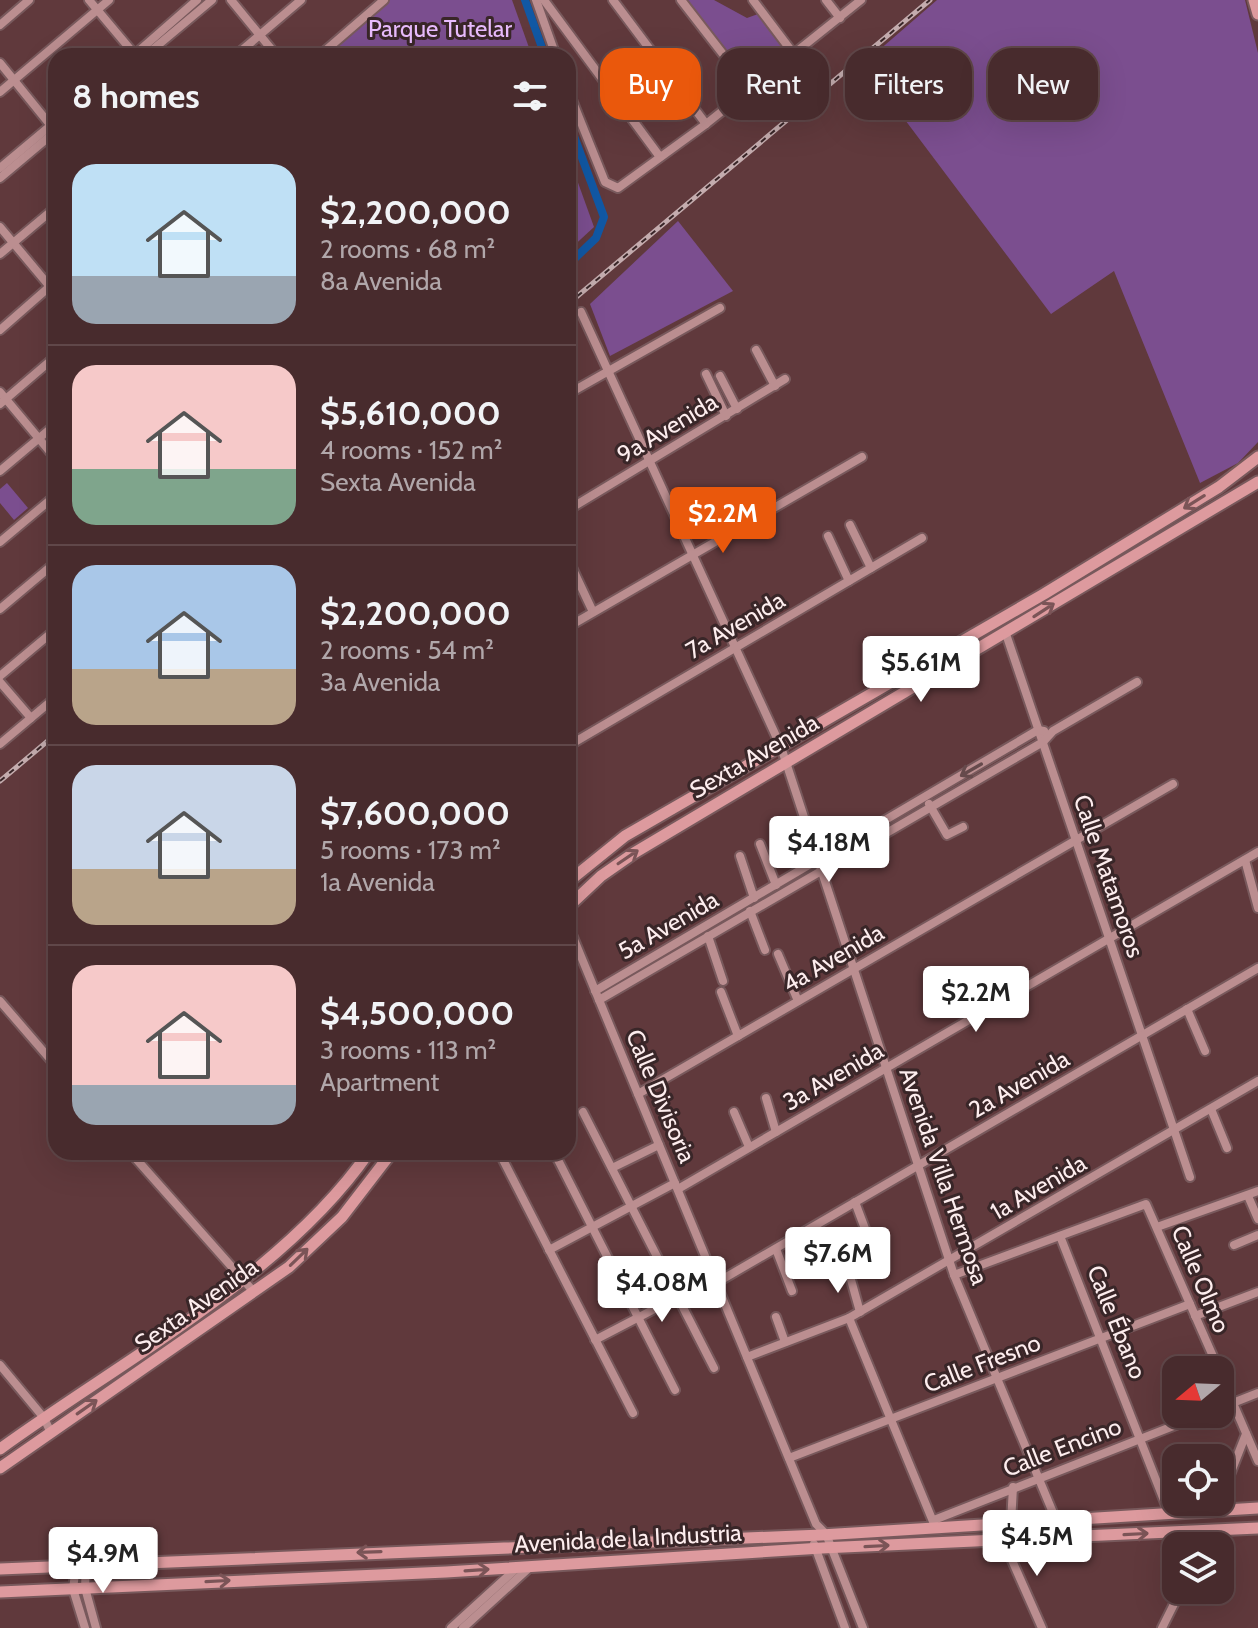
<!DOCTYPE html>
<meta charset="utf-8">
<style>
body{margin:0;font-family:Cabin,sans-serif;background:#4f3335;color:#f1f3f6;height:100vh;display:flex;flex-direction:column;font-size:30px;white-space:nowrap}
*{box-sizing:border-box;margin:0}
p{font-size:26px;color:#b1a7aa}
.icon{flex:none;width:44px;height:44px;fill:none;stroke:currentColor;stroke-width:2;stroke-linecap:round;stroke-linejoin:round}
.map{position:relative;flex:1;overflow:hidden}
.sheet{position:absolute;left:48px;top:48px;width:528px;height:1112px;display:flex;flex-direction:column;background:#482b2d;border-radius:24px;box-shadow:0 8px 32px #0002,0 0 0 2px #604749}
.sheet>*{flex:none}
.banner{position:absolute;left:600px;top:48px;width:538px;height:72px;display:flex;gap:16px}
.needle{width:52px;rotate:251deg}
.controls{position:absolute;left:1162px;top:1356px;display:grid;gap:16px}
.controls a{display:grid;place-items:center;width:72px;height:72px;border-radius:16px;background:#482b2d;box-shadow:0 8px 32px #0002,0 0 0 2px #604749;font-size:40px}
.price{position:absolute;translate:-50% -68px;padding:0 18px;border-radius:8px;background:#fff;color:#222;font-size:26px;line-height:52px;filter:drop-shadow(0 2px 4px #0008)}
.price::after{content:'';position:absolute;left:50%;top:48px;width:24px;height:18px;margin-left:-12px;background:inherit;clip-path:polygon(0 0,100% 0,50% 100%)}
.price.selected{background:#ea580c;color:#fff}
ul{padding:0;list-style:none}
li{display:flex;align-items:center;gap:24px;height:200px;padding:0 24px}
li+li{border-top:2px solid #604749}
li span{display:grid;place-items:center;flex:none;width:224px;height:160px;border-radius:24px;color:#555}
li>.icon{margin-inline-start:auto}
span .icon{width:96px;height:96px;fill:#fffc;stroke-width:1}
li b{font-size:34px}
h2{display:flex;justify-content:space-between;align-items:center;height:96px;padding:0 24px;font-size:34px}
.pill{padding:0 28px;border-radius:24px;background:#482b2d;box-shadow:0 8px 32px #0002,0 0 0 2px #604749;font-size:28px;line-height:72px}
.pill.selected{background:#ea580c;color:#fff}
.map>svg:first-child{display:block}
</style>
<div class="map">
<svg width="1258" height="1628" viewBox="0 0 1258 1628">
<rect width="100%" height="100%" fill="#60393c"/>
<g fill="#7b4e8f">
<path d="M390,0H512L532,56H325Z"/>
<path d="M685,0H714L747,18L758,14L788,52L749,83Z"/>
<path d="M937,0H1245L1258,53V442L1238,463L1200,483L1114,271L1051,314L863,64Z"/>
<path d="M568,155L594,227L568,251Z"/>
<path d="M678,221L733,291L610,356L590,304Z"/>
<path d="M7,483L28,508L14,520L0,503V489Z"/>
</g>
<g fill="none" stroke-linecap="round" stroke-linejoin="round">
<g stroke="#1158a4" stroke-width="8">
<path d="M525,0L545,56"/>
<path d="M568,120L604,217L596,238L570,263"/>
</g>
<g stroke="#78595c" stroke-width="12">
<g id="minor">
<path d="M89,0L136,56"/>
<path d="M231,0L277,56"/>
<path d="M536,0L556,56"/>
<path d="M544,0L660,157"/>
<path d="M613,0L706,124"/>
<path d="M681,0L750,89"/>
<path d="M753,0L793,53"/>
<path d="M826,0L840,18"/>
<path d="M0,25L29,0"/>
<path d="M133,56L197,0"/>
<path d="M145,56L212,0"/>
<path d="M235,56L301,0"/>
<path d="M319,56L384,0"/>
<path d="M0,63L56,132"/>
<path d="M568,90L605,182L618,188L706,124L861,0"/>
<path d="M0,92L109,0"/>
<path d="M0,168L56,121"/>
<path d="M0,178L56,131"/>
<path d="M0,227L56,294"/>
<path d="M0,254L56,207"/>
<path d="M581,312L781,747L954,1275L1056,1520"/>
<path d="M0,330L56,281"/>
<path d="M756,350L775,386"/>
<path d="M706,374L726,416"/>
<path d="M720,376L737,409"/>
<path d="M0,392L56,459"/>
<path d="M568,394L720,308"/>
<path d="M0,404L56,356"/>
<path d="M0,471L56,424"/>
<path d="M568,510L785,379"/>
<path d="M850,525L871,568"/>
<path d="M828,536L849,581"/>
<path d="M0,542L56,495"/>
<path d="M568,559L593,612"/>
<path d="M0,609L56,562"/>
<path d="M568,627L862,457"/>
<path d="M1006,634L1190,1177"/>
<path d="M0,676L56,629"/>
<path d="M0,682L31,718"/>
<path d="M0,744L56,697"/>
<path d="M568,746L922,538"/>
<path d="M929,804L947,835L963,827"/>
<path d="M760,844L776,885"/>
<path d="M740,856L754,898"/>
<path d="M1245,860L1258,908"/>
<path d="M750,911L765,950"/>
<path d="M568,925L816,1524L826,1534L863,1628"/>
<path d="M708,936L723,981"/>
<path d="M778,954L798,1001"/>
<path d="M595,991L1038,730L1044,731"/>
<path d="M721,992L738,1036"/>
<path d="M599,1000L1043,742L1053,731L1137,682"/>
<path d="M0,1001L56,1066"/>
<path d="M1187,1009L1205,1051"/>
<path d="M638,1094L1173,784"/>
<path d="M766,1098L776,1132"/>
<path d="M1211,1109L1227,1148"/>
<path d="M583,1112L714,1368"/>
<path d="M734,1112L749,1147"/>
<path d="M130,1152L254,1292"/>
<path d="M499,1152L633,1413"/>
<path d="M554,1152L675,1390"/>
<path d="M612,1168L659,1145"/>
<path d="M678,1189L1258,852"/>
<path d="M1248,1196L1258,1219"/>
<path d="M855,1202L873,1250"/>
<path d="M1157,1227L1258,1191"/>
<path d="M1060,1236L1169,1513"/>
<path d="M1234,1245L1258,1235"/>
<path d="M776,1249L792,1291"/>
<path d="M549,1250L675,1183"/>
<path d="M848,1269L860,1312"/>
<path d="M954,1275L1146,1204L1219,1370"/>
<path d="M716,1283L1258,968"/>
<path d="M1195,1316L1258,1292"/>
<path d="M776,1317L785,1342"/>
<path d="M849,1318L934,1524"/>
<path d="M595,1340L714,1278"/>
<path d="M747,1357L849,1318L1258,1081"/>
<path d="M0,1365L44,1418L51,1433"/>
<path d="M1220,1373L1258,1461"/>
<path d="M1220,1408L1258,1393"/>
<path d="M789,1458L1190,1304"/>
<path d="M1220,1500L1246,1434"/>
<path d="M934,1520L1204,1414"/>
<path d="M1011,1523L1013,1487"/>
<path d="M1003,1540L1042,1628"/>
<path d="M814,1544L845,1628"/>
<path d="M1201,1546L1205,1531"/>
<path d="M86,1564L85,1588L96,1628"/>
<path d="M76,1566L73,1589L85,1628"/>
<path d="M451,1628L518,1567"/>
<path d="M463,1628L530,1567"/>
<path d="M1162,1628L1181,1590"/>
</g>
</g>
<g stroke="#78595c" stroke-width="15">
<g id="major">
<path d="M1254,0L1258,14"/>
<path d="M568,882L625,836L1044,594L1219,487L1258,457"/>
<path d="M568,907L601,876L634,853L1258,482"/>
<path d="M0,1449C121,1361 284,1275 369,1152"/>
<path d="M0,1468L289,1267L342,1217L392,1152"/>
<path d="M0,1569L821,1535L1258,1508"/>
<path d="M0,1592L446,1572L822,1548L1258,1528"/>
</g>
</g>
<use href="#minor" stroke="#bb8e90" stroke-width="8"/>
<use href="#major" stroke="#dd9a9e" stroke-width="11"/>
<g stroke="#c4acae" stroke-width="5">
<g id="rail">
<path d="M568,304L930,0"/>
<path d="M0,781L56,734"/>
</g>
</g>
<use href="#rail" stroke="#392628" stroke-width="2" stroke-dasharray="6" stroke-linecap="butt"/>
</g>
<defs><path id="oneway-shaft" d="M-6 0H5M1.5-3L5.5 0L1.5 3" fill="none" stroke-width="1.6" stroke-linecap="round" stroke-linejoin="round" transform="scale(2)"/></defs>
<g stroke="#7b5457">
<use href="#oneway-shaft" transform="translate(1194 502) rotate(148)"/>
<use href="#oneway-shaft" transform="translate(1044 610) rotate(-33)"/>
<use href="#oneway-shaft" transform="translate(628 857) rotate(-34)"/>
<use href="#oneway-shaft" transform="translate(299 1257) rotate(-44)"/>
<use href="#oneway-shaft" transform="translate(87 1407) rotate(-35)"/>
<use href="#oneway-shaft" transform="translate(1136 1534) rotate(-3)"/>
<use href="#oneway-shaft" transform="translate(877 1546) rotate(-3)"/>
<use href="#oneway-shaft" transform="translate(369 1552) rotate(178)"/>
<use href="#oneway-shaft" transform="translate(477 1570) rotate(-4)"/>
<use href="#oneway-shaft" transform="translate(218 1581) rotate(-3)"/>
</g>
<use stroke="#664a4c" href="#oneway-shaft" transform="translate(971 770) rotate(150)"/>
<g text-anchor="middle" dominant-baseline="central" stroke-width="6" stroke-linejoin="round" paint-order="stroke">
<g font-size="24" fill="#e8bbfd" stroke="#392628">
<text x="440" y="28">Parque Tutelar</text>
</g>
<g font-size="24" fill="#fdedee" stroke="#392628">
<text transform="translate(667 428) rotate(-31)">9a Avenida</text>
<text transform="translate(735 625) rotate(-30)">7a Avenida</text>
<text transform="translate(754 756) rotate(-30)">Sexta Avenida</text>
<text transform="translate(1109 876) rotate(71)">Calle Matamoros</text>
<text transform="translate(668 925) rotate(-30)">5a Avenida</text>
<text transform="translate(833 958) rotate(-30)">4a Avenida</text>
<text transform="translate(833 1076) rotate(-30)">3a Avenida</text>
<text transform="translate(1019 1084) rotate(-30)">2a Avenida</text>
<text transform="translate(661 1096) rotate(67)">Calle Divisoria</text>
<text transform="translate(944 1176) rotate(71)">Avenida Villa Hermosa</text>
<text transform="translate(1038 1187) rotate(-30)">1a Avenida</text>
<text transform="translate(1201 1279) rotate(67)">Calle Olmo</text>
<text transform="translate(196 1305) rotate(-35)">Sexta Avenida</text>
<text transform="translate(1117 1322) rotate(68)">Calle Ébano</text>
<text transform="translate(982 1363) rotate(-21)">Calle Fresno</text>
<text transform="translate(1062 1447) rotate(-21)">Calle Encino</text>
<text transform="translate(628 1538) rotate(-3)">Avenida de la Industria</text>
</g>
</g>
</svg>
<div class="controls">
<a><svg class="needle" viewBox="-14 -14 28 28"><path d="M0-13l5 13h-10z" fill="#e53935"/><path d="M0 13l5-13h-10z" fill="#b1a7aa"/></svg></a>
<a><svg class="icon" aria-label="locate" viewBox="0 0 24 24"><circle cx="12" cy="12" r="6"/><path d="M12 2v4M12 18v4M2 12h4M18 12h4"/></svg></a>
<a><svg class="icon" aria-label="layers" viewBox="0 0 24 24"><path d="M12 4l9 5-9 5-9-5zM3 14l9 5 9-5"/></svg></a>
</div>
<b class="price selected" style="left:723px;top:555px">$2.2M</b>
<b class="price" style="left:921px;top:704px">$5.61M</b>
<b class="price" style="left:829px;top:884px">$4.18M</b>
<b class="price" style="left:976px;top:1034px">$2.2M</b>
<b class="price" style="left:838px;top:1295px">$7.6M</b>
<b class="price" style="left:662px;top:1324px">$4.08M</b>
<b class="price" style="left:1037px;top:1578px">$4.5M</b>
<b class="price" style="left:103px;top:1595px">$4.9M</b>
<div class="banner">
<a class="pill selected">Buy</a>
<a class="pill">Rent</a>
<a class="pill">Filters</a>
<a class="pill">New</a>
</div>
<section class="sheet">
<h2>8 homes<svg class="icon" aria-label="filters" viewBox="0 0 24 24"><path d="M4 7h16M4 17h16"/><circle cx="9" cy="7" r="2"/><circle cx="15" cy="17" r="2"/></svg></h2>
<ul>
<li><span style="background:linear-gradient(#bfe0f5 70%,#9aa5b1 0)"><svg class="icon" aria-label="home" viewBox="0 0 24 24"><path d="M3 11l9-7 9 7M6 9v11h12V9"/></svg></span><div><b>$2,200,000</b><p>2 rooms · 68 m²</p><p>8a Avenida</p></div></li>
<li><span style="background:linear-gradient(#f6c9c9 65%,#7fa58c 0)"><svg class="icon" aria-label="home" viewBox="0 0 24 24"><path d="M3 11l9-7 9 7M6 9v11h12V9"/></svg></span><div><b>$5,610,000</b><p>4 rooms · 152 m²</p><p>Sexta Avenida</p></div></li>
<li><span style="background:linear-gradient(#a9c7e8 65%,#b9a48a 0)"><svg class="icon" aria-label="home" viewBox="0 0 24 24"><path d="M3 11l9-7 9 7M6 9v11h12V9"/></svg></span><div><b>$2,200,000</b><p>2 rooms · 54 m²</p><p>3a Avenida</p></div></li>
<li><span style="background:linear-gradient(#c9d6e8 65%,#b9a48a 0)"><svg class="icon" aria-label="home" viewBox="0 0 24 24"><path d="M3 11l9-7 9 7M6 9v11h12V9"/></svg></span><div><b>$7,600,000</b><p>5 rooms · 173 m²</p><p>1a Avenida</p></div></li>
<li><span style="background:linear-gradient(#f6c9c9 75%,#9aa5b1 0)"><svg class="icon" aria-label="home" viewBox="0 0 24 24"><path d="M3 11l9-7 9 7M6 9v11h12V9"/></svg></span><div><b>$4,500,000</b><p>3 rooms · 113 m²</p><p>Apartment</p></div></li>
</ul>
</section>
</div>
